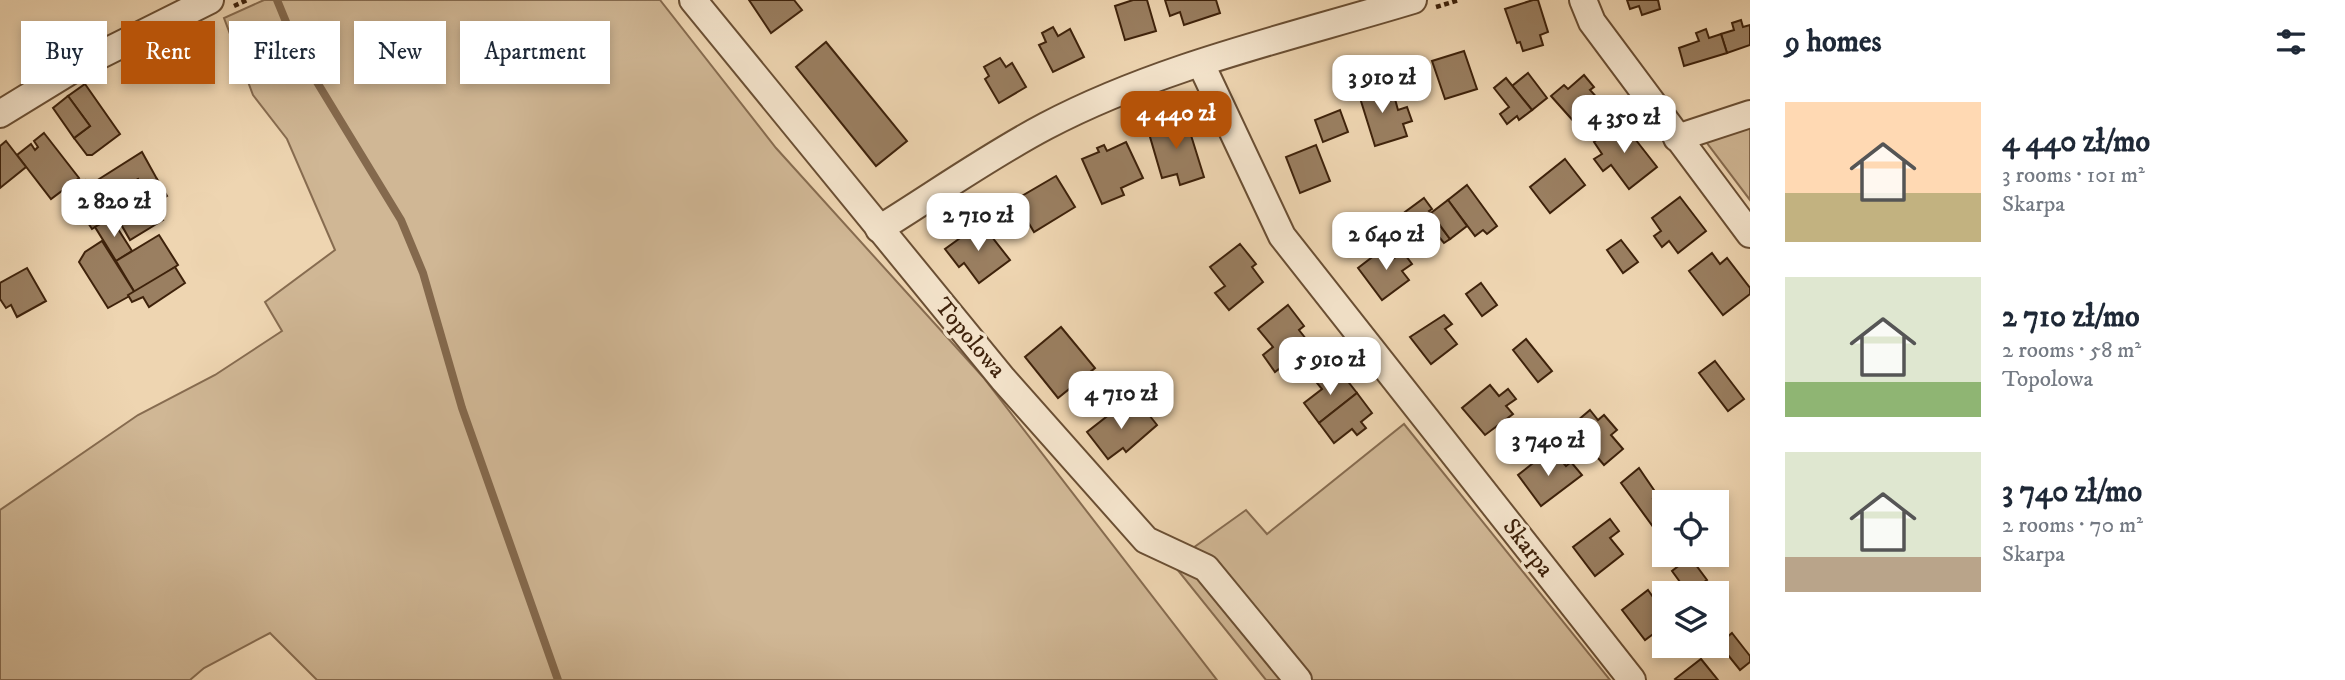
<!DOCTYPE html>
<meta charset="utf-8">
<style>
body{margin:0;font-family:"IM FELL DW Pica",serif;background:#f2f2f3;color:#1f2937;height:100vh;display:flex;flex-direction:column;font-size:26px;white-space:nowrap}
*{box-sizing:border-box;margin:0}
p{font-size:23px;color:#747a83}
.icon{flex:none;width:38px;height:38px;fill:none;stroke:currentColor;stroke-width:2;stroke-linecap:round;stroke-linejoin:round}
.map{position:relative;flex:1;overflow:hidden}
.panel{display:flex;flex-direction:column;background:#fff;width:595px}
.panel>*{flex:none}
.top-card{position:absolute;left:21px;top:21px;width:665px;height:63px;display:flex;gap:14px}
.controls{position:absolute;left:1652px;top:490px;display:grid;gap:14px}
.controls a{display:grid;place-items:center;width:77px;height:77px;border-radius:0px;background:#fff;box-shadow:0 4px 10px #0003;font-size:35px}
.price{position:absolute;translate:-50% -60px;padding:0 16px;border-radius:14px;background:#fff;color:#222;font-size:23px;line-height:46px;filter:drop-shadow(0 2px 4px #0008)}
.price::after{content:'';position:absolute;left:50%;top:42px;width:21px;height:16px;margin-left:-10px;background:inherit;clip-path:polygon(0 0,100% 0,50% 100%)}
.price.active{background:#b45309;color:#fff}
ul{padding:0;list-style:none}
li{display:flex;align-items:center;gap:21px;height:175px;padding:0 35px}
li span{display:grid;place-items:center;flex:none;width:196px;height:140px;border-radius:0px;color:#555}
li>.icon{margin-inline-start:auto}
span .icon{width:84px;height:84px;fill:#fffc;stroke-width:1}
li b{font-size:30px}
h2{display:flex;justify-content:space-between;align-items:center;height:84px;padding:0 35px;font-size:30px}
.pill{padding:0 24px;border-radius:0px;background:#fff;box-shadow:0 4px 10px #0003;font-size:24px;line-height:63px}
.pill.active{background:#b45309;color:#fff}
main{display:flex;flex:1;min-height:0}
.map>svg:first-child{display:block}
</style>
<main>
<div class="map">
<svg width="1750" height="680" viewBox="0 0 1750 680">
<rect width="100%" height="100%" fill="#eed5b1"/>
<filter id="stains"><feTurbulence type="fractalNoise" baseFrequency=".00286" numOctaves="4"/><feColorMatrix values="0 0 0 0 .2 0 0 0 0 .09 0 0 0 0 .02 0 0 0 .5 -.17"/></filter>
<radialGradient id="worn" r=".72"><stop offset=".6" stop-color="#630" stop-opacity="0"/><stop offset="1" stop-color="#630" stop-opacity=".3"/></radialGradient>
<g fill="#d0b795" stroke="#876c50" stroke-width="2">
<path d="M264,0H660L776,148L983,377L1217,680H317L270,633L204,668L190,680H0V510L138,415L215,375L282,331L265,302L335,250L287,139L253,95L224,18Z"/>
<path d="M1750,127V200L1704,139Z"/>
<path d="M1404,424L1610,680H1266L1172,563L1246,510L1267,534Z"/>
</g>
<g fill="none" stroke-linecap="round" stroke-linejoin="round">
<path stroke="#84694d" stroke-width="8" d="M277,0L298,51L401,220L423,273L462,408L558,680"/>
</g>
<g fill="#9a7f61" stroke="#3e220b" stroke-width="2">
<path d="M749,0H794L802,10L771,33Z"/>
<path d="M1133,0H1147L1156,31L1125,40L1115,6Z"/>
<path d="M1165,0H1216L1220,13L1184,25L1180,12L1170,16Z"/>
<path d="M1533,0H1538L1548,32L1540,35L1543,45L1523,51L1520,42L1517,43L1505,9Z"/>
<path d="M1627,0H1658L1660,9L1642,15L1639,6L1630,9Z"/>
<path d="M1741,20L1743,27L1750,25V45L1727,53L1721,34L1734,30L1732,23Z"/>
<path d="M1053,27L1058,36L1070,29L1084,57L1053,72L1039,45L1046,42L1042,33Z"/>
<path d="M1706,29L1709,38L1721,34L1727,53L1684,66L1679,48L1699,41L1696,33Z"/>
<path d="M826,42L907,141L876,166L796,67Z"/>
<path d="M1464,51L1477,89L1445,99L1432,61Z"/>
<path d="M1000,58L1006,67L1012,63L1026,87L999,103L985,79L989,76L984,67Z"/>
<path d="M1528,73L1547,98L1532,110L1512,86Z"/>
<path d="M1584,75L1594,87L1590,90L1600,101L1604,100L1576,124L1551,96L1564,85L1568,89Z"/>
<path d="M1371,77L1379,104L1395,99L1398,110L1407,107L1412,121L1403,124L1407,136L1375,146L1355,82Z"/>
<path d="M1506,78L1532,110L1519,120L1517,116L1507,124L1500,114L1509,107L1494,88Z"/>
<path d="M85,84L120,134L92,155H87L74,138L90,126L68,96Z"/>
<path d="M68,96L90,126L74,138L53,108Z"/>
<path d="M1340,110L1348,132L1323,142L1315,120Z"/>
<path d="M1185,116L1204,177L1180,185L1177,174L1162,178L1148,130Z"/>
<path d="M1621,121L1657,167L1629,189L1611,165L1603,171L1594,159L1602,154L1594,142Z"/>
<path d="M44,133L79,178L51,199L17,155L31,144L35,150L38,147L34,141Z"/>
<path d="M6,141L26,167L0,188V146Z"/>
<path d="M1126,142L1143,178L1121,188L1124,195L1102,204L1082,159L1099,152L1097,148L1104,145L1107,151Z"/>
<path d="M1316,145L1330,181L1300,193L1286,157Z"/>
<path d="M142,152L157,179L143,187L138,179L106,198L96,181Z"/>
<path d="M1565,159L1585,185L1550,213L1530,187Z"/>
<path d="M1056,176L1075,207L1034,232L1015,200Z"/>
<path d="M138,179L143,187L157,179L167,196L154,204L163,220L130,240L106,198Z"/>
<path d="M85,180L89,185L96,181L116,214L92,229L71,197L77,193L73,187Z"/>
<path d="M1467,185L1497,226L1487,234L1483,230L1475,236L1448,200Z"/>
<path d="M1680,197L1706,231L1678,253L1669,241L1662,247L1654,236L1661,231L1652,218Z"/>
<path d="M1424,198L1432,209L1429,211L1450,239L1444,243L1439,237L1430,244L1405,212Z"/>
<path d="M1448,200L1467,226L1450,239L1431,213Z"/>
<path d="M111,218L132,251L116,261L95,227Z"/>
<path d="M981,223L1010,260L979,283L964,263L959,267L945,249Z"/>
<path d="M159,235L178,265L135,293L116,261Z"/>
<path d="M1621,240L1638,262L1623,273L1607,250Z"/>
<path d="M102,241L135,293L108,308L79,262L85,252Z"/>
<path d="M1240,244L1256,264L1252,267L1263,282L1229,310L1215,293L1225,286L1210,267Z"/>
<path d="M1384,248L1393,259L1403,252L1412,264L1402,271L1409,280L1382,300L1358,268Z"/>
<path d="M1712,253L1720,264L1727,258L1750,288V294L1723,315L1689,271Z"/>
<path d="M175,267L185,283L149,307L143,297L132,302L128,295Z"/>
<path d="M27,268L46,301L17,317L11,305L6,308L0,299V283Z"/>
<path d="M1481,283L1497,305L1482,316L1466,294Z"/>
<path d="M1288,305L1304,326L1299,330L1310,344L1275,372L1263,355L1273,347L1258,329Z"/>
<path d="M1444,315L1452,324L1445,329L1457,344L1431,364L1410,337Z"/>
<path d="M1061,327L1095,368L1058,398L1025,357Z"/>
<path d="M1526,339L1552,371L1538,382L1513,350Z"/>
<path d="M1715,361L1744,399L1728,411L1699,373Z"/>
<path d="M1328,374L1333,381L1342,374L1357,393L1319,423L1304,403L1322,389L1317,383Z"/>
<path d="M1490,385L1499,396L1508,389L1516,399L1506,406L1513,414L1485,435L1462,408Z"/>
<path d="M1357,393L1372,413L1361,422L1366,428L1357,435L1352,429L1334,443L1319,423Z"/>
<path d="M1142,406L1157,425L1126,452L1123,448L1108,459L1087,432L1119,407L1127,418Z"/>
<path d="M1590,410L1598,420L1604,415L1617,430L1611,435L1623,449L1604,465L1586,444L1580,449L1573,441L1579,435L1571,426Z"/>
<path d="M1546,453L1554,464L1560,459L1566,466L1571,462L1582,475L1541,506L1518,475Z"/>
<path d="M1639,468L1658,496L1653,499L1664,515V521L1654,528L1621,483Z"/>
<path d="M1610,519L1619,531L1610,538L1623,554L1595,576L1573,547Z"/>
<path d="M1690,557L1707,580L1688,593L1672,571Z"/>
<path d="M1648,590L1653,597L1661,590L1664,594V626L1645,640L1622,610Z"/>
<path d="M1732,633L1750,656V662L1740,670L1719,644Z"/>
<path d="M1701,659L1718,680H1676L1675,679Z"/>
</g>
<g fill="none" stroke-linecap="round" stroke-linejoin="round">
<g stroke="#6a4f34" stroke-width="30">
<g id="minor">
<path d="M693,0L1003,379L1146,540L1206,568L1298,680"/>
<path d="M1583,0L1592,22L1750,234"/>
<path d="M1201,64L1282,236L1632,680"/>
<path d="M0,114L80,65L210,0"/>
<path d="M1677,138L1750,114"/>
<path d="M879,229C934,195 989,156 1046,126C1160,66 1291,37 1413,0"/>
</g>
</g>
<g stroke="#3e220b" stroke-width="4.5" stroke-dasharray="5 3.5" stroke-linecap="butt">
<path d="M234,6L247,0"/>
<path d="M1436,7L1459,0"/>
</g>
<use href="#minor" stroke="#f4e4cc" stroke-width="26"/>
</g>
<g text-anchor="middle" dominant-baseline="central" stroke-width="7" stroke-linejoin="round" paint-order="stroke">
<g font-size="24" fill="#3e220b" stroke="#f4e4cc">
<text transform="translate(970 338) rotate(50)">Topolowa</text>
<text transform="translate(1528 548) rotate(52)">Skarpa</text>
</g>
</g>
<rect width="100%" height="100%" filter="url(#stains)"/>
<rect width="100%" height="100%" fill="url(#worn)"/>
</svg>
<div class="controls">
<a><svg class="icon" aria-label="locate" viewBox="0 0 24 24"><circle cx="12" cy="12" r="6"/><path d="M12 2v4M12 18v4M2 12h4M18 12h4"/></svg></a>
<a><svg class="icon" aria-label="layers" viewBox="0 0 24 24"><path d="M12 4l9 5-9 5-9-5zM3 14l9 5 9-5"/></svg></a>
</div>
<b class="price" style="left:1382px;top:115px">3 910 zł</b>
<b class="price active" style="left:1176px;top:151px">4 440 zł</b>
<b class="price" style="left:1624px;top:155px">4 350 zł</b>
<b class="price" style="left:114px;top:239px">2 820 zł</b>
<b class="price" style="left:978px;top:253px">2 710 zł</b>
<b class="price" style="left:1386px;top:272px">2 640 zł</b>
<b class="price" style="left:1330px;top:397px">5 910 zł</b>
<b class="price" style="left:1121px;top:431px">4 710 zł</b>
<b class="price" style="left:1548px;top:478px">3 740 zł</b>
<div class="top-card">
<a class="pill">Buy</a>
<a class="pill active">Rent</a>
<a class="pill">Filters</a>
<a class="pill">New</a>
<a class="pill">Apartment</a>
</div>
</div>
<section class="panel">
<h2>9 homes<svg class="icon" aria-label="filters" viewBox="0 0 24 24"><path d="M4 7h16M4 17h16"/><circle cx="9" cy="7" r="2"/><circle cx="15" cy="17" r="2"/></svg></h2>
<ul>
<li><span style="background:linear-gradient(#ffd9b3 65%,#c2b280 0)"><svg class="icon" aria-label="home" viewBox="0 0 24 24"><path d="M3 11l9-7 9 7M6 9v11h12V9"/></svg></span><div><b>4 440 zł/mo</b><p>3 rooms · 101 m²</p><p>Skarpa</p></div></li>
<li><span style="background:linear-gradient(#dfe7d0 75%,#8fb573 0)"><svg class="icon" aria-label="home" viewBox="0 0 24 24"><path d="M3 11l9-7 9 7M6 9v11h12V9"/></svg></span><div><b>2 710 zł/mo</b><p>2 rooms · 58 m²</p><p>Topolowa</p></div></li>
<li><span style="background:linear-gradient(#dfe7d0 75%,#b9a48a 0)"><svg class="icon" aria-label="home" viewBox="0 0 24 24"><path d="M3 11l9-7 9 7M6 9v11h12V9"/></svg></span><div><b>3 740 zł/mo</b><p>2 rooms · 70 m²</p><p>Skarpa</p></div></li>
</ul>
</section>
</main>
